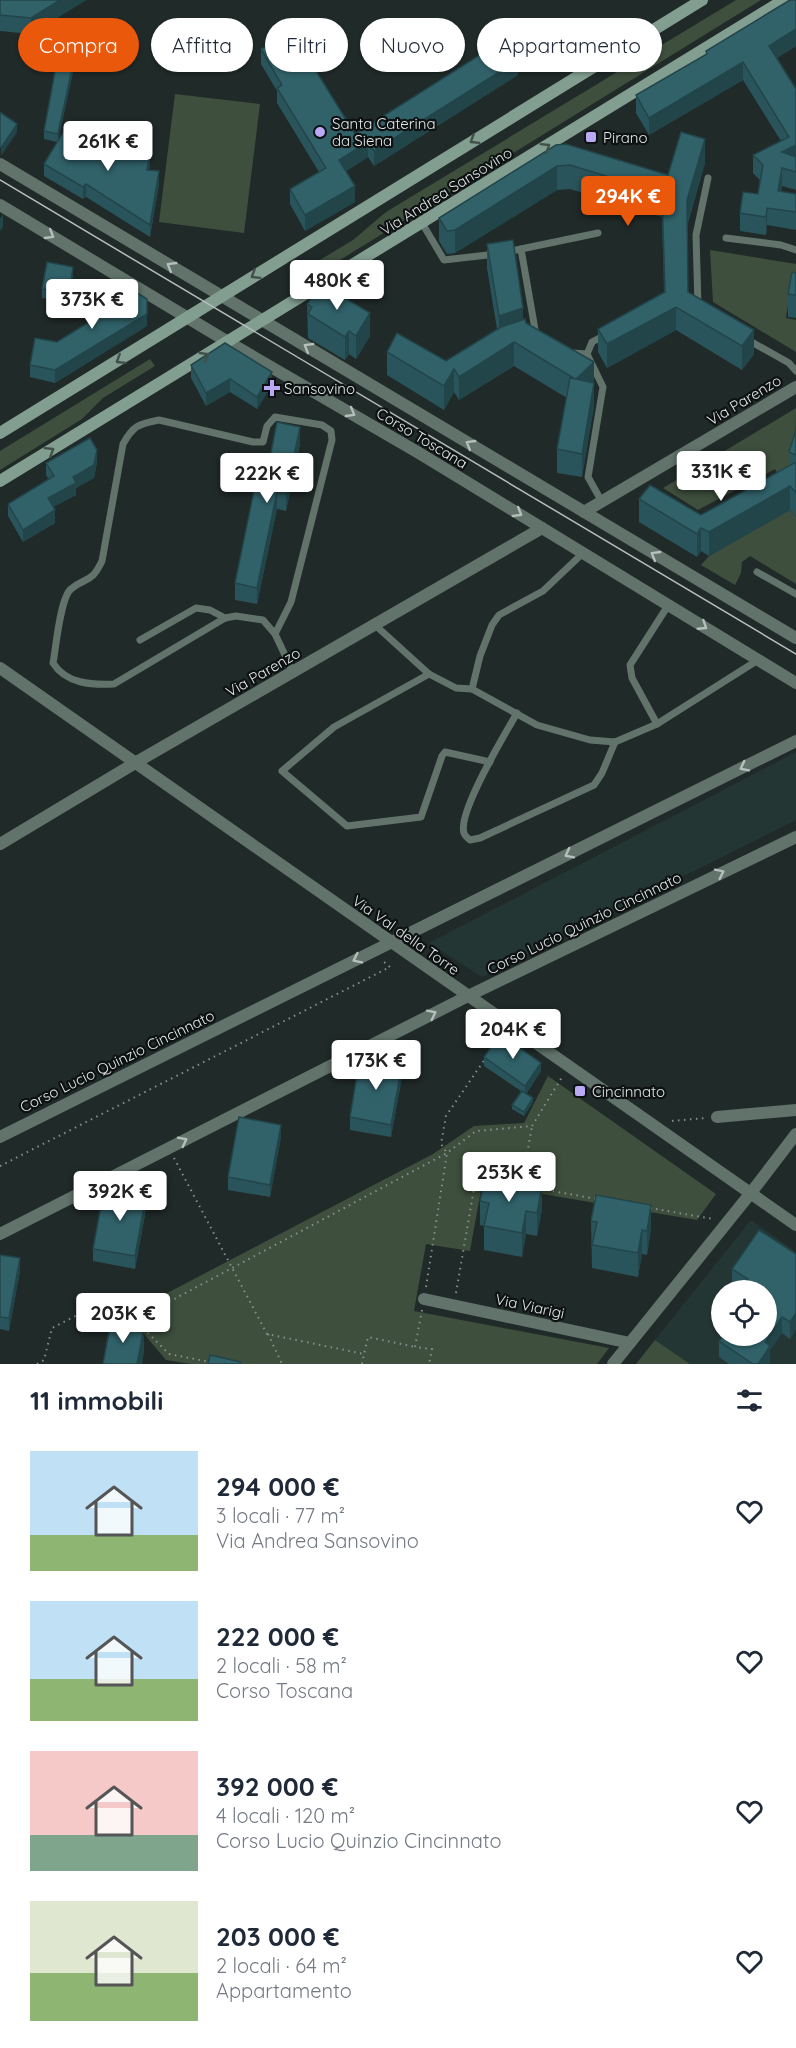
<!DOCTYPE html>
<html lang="it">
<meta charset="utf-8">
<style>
body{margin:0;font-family:Quicksand,sans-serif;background:#f2f2f3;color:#1f2937;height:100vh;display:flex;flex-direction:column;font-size:22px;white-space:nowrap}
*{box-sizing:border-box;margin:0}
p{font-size:20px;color:#747a83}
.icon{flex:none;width:33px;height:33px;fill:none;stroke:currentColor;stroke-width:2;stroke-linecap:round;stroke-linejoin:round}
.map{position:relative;height:1364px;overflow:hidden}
.sheet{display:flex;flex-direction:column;background:#fff;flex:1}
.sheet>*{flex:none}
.hud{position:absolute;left:18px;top:18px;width:760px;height:54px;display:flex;gap:12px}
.tools{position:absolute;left:711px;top:1280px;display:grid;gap:12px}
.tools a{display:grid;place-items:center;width:66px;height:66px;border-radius:50%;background:#fff;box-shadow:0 2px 4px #0004;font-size:30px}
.price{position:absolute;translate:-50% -51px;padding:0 14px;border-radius:6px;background:#fff;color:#222;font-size:20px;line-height:39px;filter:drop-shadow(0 2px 3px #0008)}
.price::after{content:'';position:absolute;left:50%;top:36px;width:18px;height:14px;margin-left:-9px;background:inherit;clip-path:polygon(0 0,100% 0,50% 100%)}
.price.active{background:#ea580c;color:#fff}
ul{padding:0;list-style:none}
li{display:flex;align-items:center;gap:18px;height:150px;padding:0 30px}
li span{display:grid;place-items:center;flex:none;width:168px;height:120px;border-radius:0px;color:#555}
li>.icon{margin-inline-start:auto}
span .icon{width:72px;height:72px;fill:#fffc;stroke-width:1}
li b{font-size:26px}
h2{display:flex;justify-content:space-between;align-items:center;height:72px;padding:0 30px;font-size:26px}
.chip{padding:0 21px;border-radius:27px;background:#fff;box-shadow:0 2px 4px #0004;font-size:21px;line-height:54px}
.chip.active{background:#ea580c;color:#fff}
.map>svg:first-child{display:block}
</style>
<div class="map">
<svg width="796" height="1364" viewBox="0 0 796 1364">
<rect width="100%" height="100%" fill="#202a29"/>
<g fill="#243634" fill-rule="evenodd">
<path d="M796,752V820L482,977L429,943Z"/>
<path d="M751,1220L796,1252V1364H690L655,1340ZM722,1290H766V1335H722Z"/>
</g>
<g fill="#3e4f3d">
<path d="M736,0H761L306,281L300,272L353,240L386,212Z"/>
<path d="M175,94L260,104L244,233L159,222Z"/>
<path d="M710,250L796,264V292H790L786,318L796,320V352L713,302Z"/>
<path d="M150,359L155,366L103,398L82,419L0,470V451Z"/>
<path d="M796,408C796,428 796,466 780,478L775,469L698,510L663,488Z"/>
<path d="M790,510L796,517V584L750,556L742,562L741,573L735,585L701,565L709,556Z"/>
<path d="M548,1076L716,1194L697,1220L482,1184L470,1251L426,1244L414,1311L609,1348L597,1364H190L166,1360L127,1314L433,1154L474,1126L524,1123Z"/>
<path d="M655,1340L690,1364H636Z"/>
</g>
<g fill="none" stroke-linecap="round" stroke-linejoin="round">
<g stroke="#88908f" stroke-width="2" stroke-dasharray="1.5 4.5" stroke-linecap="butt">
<path d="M672,1121L705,1118"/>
<path d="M174,1158L267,1334L364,1354L368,1337L415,1347"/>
<path d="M0,1166L390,967L383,961"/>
<path d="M522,1183L532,1126"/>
<path d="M541,1189L597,1199"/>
<path d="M650,1208L713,1219"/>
<path d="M426,1287L447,1153L441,1144L446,1116L485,1059"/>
<path d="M456,1293L476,1177L485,1179"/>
<path d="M422,1310L415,1347L432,1349L429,1364"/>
<path d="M135,1320L169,1354L210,1362"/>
<path d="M268,1334L282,1364"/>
<path d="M37,1364L44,1360L52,1328L87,1310L135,1320L447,1153L476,1131L532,1126L562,1077"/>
<path d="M362,1364L364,1354"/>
</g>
<g stroke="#61736a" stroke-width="7">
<path d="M422,223L444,260L496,254"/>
<path d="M726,238L781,245L796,250"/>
<path d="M521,249L598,233"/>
<path d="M507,252L521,249L536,335"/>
<path d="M698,306L696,235L708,178"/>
<path d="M748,340L789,363L796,371"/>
<path d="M572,353L587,354"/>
<path d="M602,502L588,477L603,387L587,354L592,342L605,335"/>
<path d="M582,554L543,591L499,615L492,625L480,656L472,689L537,725L590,740L615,742L657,724L758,660"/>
<path d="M757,572L796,594"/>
<path d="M375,625L429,674L334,727L282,771L347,826L421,817L442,756L445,752L490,762"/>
<path d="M275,634L263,620L236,616L225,618L114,684C92,685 66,684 53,663C56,648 60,598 71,589C87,576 91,584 102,561L123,444C133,426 138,424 159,420L253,442H263L267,426L275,417L322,425L331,431L332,440L291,602L275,634L293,672"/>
<path d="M140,640L196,608L210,610L225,618"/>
<path d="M429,674L456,688L472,689"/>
<path d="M517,713C505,734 457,813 464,833C465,837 467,837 470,840L480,838L594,785L602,773L615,742"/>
<path d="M657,724L632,678L630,665L669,604"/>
</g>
<g stroke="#61736a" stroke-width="12">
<path d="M584,512L796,387"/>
<path d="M0,668L796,1225"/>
<path d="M0,844L135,763L542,528"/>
<path d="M717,1117L796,1110"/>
<path d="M0,1137L796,741"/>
<path d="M0,1234L468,996L796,837"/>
<path d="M424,1299L630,1343"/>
<path d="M613,1364L750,1194L796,1134"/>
</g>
<g stroke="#61736a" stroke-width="12">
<path d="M0,164L796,638"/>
<path d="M0,205L228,342L419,453L796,683"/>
</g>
<g stroke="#829e90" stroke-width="12">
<path d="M0,433L702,0"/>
<path d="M0,481L784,0"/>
</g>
<path stroke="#b7bdbc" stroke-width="1.5" d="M0,180L796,654"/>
</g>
<g fill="#2a545b">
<path d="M0,0H86L31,34L0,31Z"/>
<path d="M796,0V46L777,58L796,89V190L782,186L781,192L796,194V230L767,225L766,235L740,231V213L758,194L760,180L753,173V155L781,141L743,80L649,135L636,113V95L706,55V51Z"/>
<path d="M261,49L311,67L355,134L518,75L374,166L368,157L346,171L355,202L305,231L290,204V189L319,172L277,103V91L261,64Z"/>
<path d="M73,72L58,140L94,148L150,164L149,170L159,184L150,237L86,197L83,199L44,176V164L57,142L44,139V131Z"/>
<path d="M556,145L668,175L705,163L688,223V292L754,354L742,370L676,330L607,368L598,352V329L664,292L662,217L570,189L557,190L455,253L447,254L439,241V218Z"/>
<path d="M487,244L523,320L526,323L594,362V406L582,477L557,473V449L567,398L514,366L459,400L454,392L444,410L387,375V352L446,361L497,329L487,268Z"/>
<path d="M796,273V318L788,317V294Z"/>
<path d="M73,275L69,302L42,298V289Z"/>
<path d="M307,304L370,336L356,359L349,354L345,360L308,338Z"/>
<path d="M99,306L147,326L55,383L30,377V365L57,342L99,316Z"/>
<path d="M191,365L272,385L257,409L230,392L206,406L191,378Z"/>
<path d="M796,430V517L790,510L709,556L701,551L697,557L639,522V499L701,515L789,466V452Z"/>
<path d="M300,444L286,511L277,509L257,604L235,600V583L264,488Z"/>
<path d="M97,462L94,478L76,488V495L53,507L55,523L23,542L8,516V504L49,480L46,475V463Z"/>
<path d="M484,1057L541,1071L526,1094L533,1102L524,1116L512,1109V1105L521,1091L484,1066Z"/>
<path d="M402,1077L391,1137L350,1130V1117Z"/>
<path d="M281,1137L270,1197L228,1190V1177Z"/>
<path d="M480,1201L542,1209L537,1236L526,1234L522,1257L484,1250V1226L480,1225Z"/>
<path d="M146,1209L135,1269L93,1261V1249Z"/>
<path d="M591,1221L651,1229L647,1255L642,1254L638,1277L592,1268Z"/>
<path d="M796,1254V1329L790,1339L782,1333L770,1350V1362L769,1364H729L719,1357V1341L766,1290H739L732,1285V1269Z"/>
<path d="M0,1255L20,1271L9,1331L0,1329Z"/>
</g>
<g fill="#22454a">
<path d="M60,0H86L31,34V18Z"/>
<path d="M796,29V46L769,63V46Z"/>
<path d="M518,60V75L374,166V151Z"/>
<path d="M743,62V80L649,135V118Z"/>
<path d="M73,64V72L58,142V134Z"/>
<path d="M17,124V132L1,156V148Z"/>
<path d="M705,139V163L687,224V200Z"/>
<path d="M368,142V157L339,176V160Z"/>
<path d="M796,145V163L782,170V152Z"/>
<path d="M150,152V164L147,182V170Z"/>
<path d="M557,166V190L455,253V230Z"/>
<path d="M782,168V186L778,209V191Z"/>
<path d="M159,171V184L150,237V225Z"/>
<path d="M86,184V197L83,199V187Z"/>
<path d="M355,186V202L305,231V215Z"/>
<path d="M767,208V225L766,235V217Z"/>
<path d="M3,214V227L0,231V219Z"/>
<path d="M73,267V275L69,302V294Z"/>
<path d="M147,299V326L55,383V370Z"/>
<path d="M676,307V330L607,368V344Z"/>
<path d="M523,308V331L499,339V316Z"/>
<path d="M370,313V336L356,359V336Z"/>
<path d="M754,330V354L742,370V346Z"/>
<path d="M349,331V354L345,360V337Z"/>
<path d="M514,342V366L459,400V377Z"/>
<path d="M594,362V406L582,477V454L576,379Z"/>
<path d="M454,369V392L444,410V386Z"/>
<path d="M272,372V385L257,409V397Z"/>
<path d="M230,379V392L206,406V393Z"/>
<path d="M300,427V444L286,511V494Z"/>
<path d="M97,450V462L94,478L76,488V495L48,510V498L73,477Z"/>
<path d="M790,486V510L709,556V532Z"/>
<path d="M277,492V509L257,604V588Z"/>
<path d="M55,510V523L23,542V530Z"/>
<path d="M701,528V551L697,557V534Z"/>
<path d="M541,1063V1071L525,1094V1086Z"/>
<path d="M402,1065V1077L391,1137V1125Z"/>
<path d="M533,1098V1102L524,1116V1112Z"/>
<path d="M281,1125V1137L270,1197V1185Z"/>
<path d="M542,1186V1209L537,1236V1213Z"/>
<path d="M146,1196V1209L135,1269V1256Z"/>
<path d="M651,1205V1229L647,1255V1231Z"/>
<path d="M526,1211V1234L522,1257V1233Z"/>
<path d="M642,1230V1254L638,1277V1253Z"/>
<path d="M20,1258V1271L9,1331V1318Z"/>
<path d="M796,1313V1329L790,1339V1322Z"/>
<path d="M782,1317V1333L770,1350V1362L769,1364H758L765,1342Z"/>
<path d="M144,1328V1352L142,1364H137Z"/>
</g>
<g fill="#31626a" stroke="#22454a" stroke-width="1.5">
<path d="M0,0H60L31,18L0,15Z"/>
<path d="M790,0H796V29L769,46L796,89V145L782,152L796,157V172L782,168L778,191L796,194V212L767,208L766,217L740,213L743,192L758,194L763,165L753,155L789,137L743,62L649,118L636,95L707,54L706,51Z"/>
<path d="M290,33L311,67L313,66L355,134L505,39L518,60L374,151L368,142L339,160L355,186L305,215L290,189L326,168L277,88L282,85L261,49Z"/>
<path d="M57,61L73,64L58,134L44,131Z"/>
<path d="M0,112L17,124L1,148L0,147Z"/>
<path d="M65,129L94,148L95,141L150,152L147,170L159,171L150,225L86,184L83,187L44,164Z"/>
<path d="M681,132L705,139L687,200L688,292L754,330L742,346L676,307L607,344L598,329L665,292L662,193L570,165L557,166L455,230L447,231L439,218L556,145L566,144L668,175Z"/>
<path d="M513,240L523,308L499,316L487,244Z"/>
<path d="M47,262L73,267L69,294L42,289Z"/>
<path d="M792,272L796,273V295L788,294Z"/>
<path d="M121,283L147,299V314L55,370L30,365L35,338L57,342L104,313L99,306Z"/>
<path d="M320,283L370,313L356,336L349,331L345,337L308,314L312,307L307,304Z"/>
<path d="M525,319L526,323L594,362L576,379L594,383L582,454L557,449L570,378L575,379L514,342L459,377L454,369L444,386L387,352L397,333L446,361L501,327Z"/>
<path d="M225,343L272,372L257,397L230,379L206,393L191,365Z"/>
<path d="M277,422L300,427L286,494L277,492L257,588L235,583L255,486L264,488Z"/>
<path d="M796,430V455L789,452Z"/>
<path d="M90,438L97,450L94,465L73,477L76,483L48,498L55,510L23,530L8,504L54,476L46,463Z"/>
<path d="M796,462V493L790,486L709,532L701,528L697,534L639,499L650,485L701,515Z"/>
<path d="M500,1034L541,1063L525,1086L484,1057Z"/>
<path d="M360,1057L402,1065L391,1125L350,1117Z"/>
<path d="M522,1091L533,1098L524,1112L512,1105Z"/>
<path d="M239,1117L281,1125L270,1185L228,1177Z"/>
<path d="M485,1176L542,1186L537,1213L526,1211L522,1233L484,1226L489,1203L480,1201Z"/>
<path d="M104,1189L146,1196L135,1256L93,1249Z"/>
<path d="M596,1195L651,1205L647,1231L642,1230L638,1253L592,1245L597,1222L591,1221Z"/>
<path d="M759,1230L796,1254V1313L790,1322L782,1317L765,1342L770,1346L758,1364H753L719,1341L723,1335H766V1290H741L748,1279L732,1269Z"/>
<path d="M0,1255L20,1258L9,1318L0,1317Z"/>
<path d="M111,1321L144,1328L137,1364H103Z"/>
<path d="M210,1355L241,1362L240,1364H208Z"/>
</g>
<defs><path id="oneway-chevron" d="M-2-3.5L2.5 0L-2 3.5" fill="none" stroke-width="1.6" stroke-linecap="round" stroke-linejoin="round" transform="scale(1.5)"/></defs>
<g stroke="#42504a">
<use href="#oneway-chevron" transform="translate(474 140) rotate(148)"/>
<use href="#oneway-chevron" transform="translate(546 147) rotate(-32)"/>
<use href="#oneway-chevron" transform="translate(255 275) rotate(148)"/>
<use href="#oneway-chevron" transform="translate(205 356) rotate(-31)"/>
<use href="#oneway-chevron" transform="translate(120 360) rotate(148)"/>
<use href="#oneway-chevron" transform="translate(50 451) rotate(-32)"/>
</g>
<g stroke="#b5bfbb">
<use href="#oneway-chevron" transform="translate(50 235) rotate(31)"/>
<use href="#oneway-chevron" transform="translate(171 266) rotate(-149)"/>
<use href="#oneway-chevron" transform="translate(308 347) rotate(-149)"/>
<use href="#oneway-chevron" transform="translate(351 413) rotate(30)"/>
<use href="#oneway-chevron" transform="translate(470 444) rotate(-149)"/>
<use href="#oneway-chevron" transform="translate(518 513) rotate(31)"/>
<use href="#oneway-chevron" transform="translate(655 555) rotate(-149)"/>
<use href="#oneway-chevron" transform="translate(703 626) rotate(33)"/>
<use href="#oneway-chevron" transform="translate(744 767) rotate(153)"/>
<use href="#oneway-chevron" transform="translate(569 854) rotate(153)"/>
<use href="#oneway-chevron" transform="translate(720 873) rotate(-26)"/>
<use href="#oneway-chevron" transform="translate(357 959) rotate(154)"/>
<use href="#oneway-chevron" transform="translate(432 1014) rotate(-27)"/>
<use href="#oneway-chevron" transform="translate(183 1141) rotate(-27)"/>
</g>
<g fill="#baaaf6" stroke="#0d1111" stroke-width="2">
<circle cx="320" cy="132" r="6"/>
<rect x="585" y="131" width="12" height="12" rx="3"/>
<path d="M269 379h6v6h6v6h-6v6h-6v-6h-6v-6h6z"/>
<rect x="574" y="1085" width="12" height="12" rx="3"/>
</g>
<g text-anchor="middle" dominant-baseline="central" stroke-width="4.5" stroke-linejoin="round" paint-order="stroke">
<g font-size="15" fill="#e2e8e7" stroke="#0d1111" text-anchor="start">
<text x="332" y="123">Santa Caterina<tspan x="332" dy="17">da Siena</tspan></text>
<text x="603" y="137">Pirano</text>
<text x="284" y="388">Sansovino</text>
<text x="592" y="1091">Cincinnato</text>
</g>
<g font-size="15" fill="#e2e8e7" stroke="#0d1111">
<text transform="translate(446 191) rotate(-32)">Via Andrea Sansovino</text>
<text transform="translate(744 400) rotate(-31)">Via Parenzo</text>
<text transform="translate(422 438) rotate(31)">Corso Toscana</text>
<text transform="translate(263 672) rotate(-30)">Via Parenzo</text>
<text transform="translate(584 923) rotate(-26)">Corso Lucio Quinzio Cincinnato</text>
<text transform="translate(406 935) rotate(35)">Via Val della Torre</text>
<text transform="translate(117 1061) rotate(-26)">Corso Lucio Quinzio Cincinnato</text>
<text transform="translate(530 1306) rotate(12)">Via Viarigi</text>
</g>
</g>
</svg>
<div class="tools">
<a><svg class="icon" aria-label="locate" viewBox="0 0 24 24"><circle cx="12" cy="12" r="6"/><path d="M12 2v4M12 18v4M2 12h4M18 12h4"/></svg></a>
</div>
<b class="price" style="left:108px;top:172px">261K €</b>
<b class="price active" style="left:628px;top:227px">294K €</b>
<b class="price" style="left:337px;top:311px">480K €</b>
<b class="price" style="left:92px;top:330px">373K €</b>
<b class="price" style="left:721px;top:502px">331K €</b>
<b class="price" style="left:267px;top:504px">222K €</b>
<b class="price" style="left:513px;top:1060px">204K €</b>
<b class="price" style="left:376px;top:1091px">173K €</b>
<b class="price" style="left:509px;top:1203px">253K €</b>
<b class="price" style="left:120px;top:1222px">392K €</b>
<b class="price" style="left:123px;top:1344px">203K €</b>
<div class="hud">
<a class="chip active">Compra</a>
<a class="chip">Affitta</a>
<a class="chip">Filtri</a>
<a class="chip">Nuovo</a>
<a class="chip">Appartamento</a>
</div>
</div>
<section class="sheet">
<h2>11 immobili<svg class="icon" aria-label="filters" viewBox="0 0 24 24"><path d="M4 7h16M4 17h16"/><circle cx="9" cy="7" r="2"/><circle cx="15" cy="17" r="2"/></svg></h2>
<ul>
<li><span style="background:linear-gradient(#bfe0f5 70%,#8fb573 0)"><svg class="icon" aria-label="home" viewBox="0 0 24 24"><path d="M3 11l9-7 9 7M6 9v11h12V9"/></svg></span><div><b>294 000 €</b><p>3 locali · 77 m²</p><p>Via Andrea Sansovino</p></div><svg class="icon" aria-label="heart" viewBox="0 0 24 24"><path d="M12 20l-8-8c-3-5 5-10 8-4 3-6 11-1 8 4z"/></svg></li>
<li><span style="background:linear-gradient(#bfe0f5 65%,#8fb573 0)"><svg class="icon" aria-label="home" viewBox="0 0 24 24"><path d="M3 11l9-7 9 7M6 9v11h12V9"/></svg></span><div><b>222 000 €</b><p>2 locali · 58 m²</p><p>Corso Toscana</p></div><svg class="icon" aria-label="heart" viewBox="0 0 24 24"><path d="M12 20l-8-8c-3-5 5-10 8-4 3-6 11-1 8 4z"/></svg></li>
<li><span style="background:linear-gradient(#f6c9c9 70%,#7fa58c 0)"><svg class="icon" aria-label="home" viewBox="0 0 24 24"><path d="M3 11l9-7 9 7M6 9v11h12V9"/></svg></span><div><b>392 000 €</b><p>4 locali · 120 m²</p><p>Corso Lucio Quinzio Cincinnato</p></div><svg class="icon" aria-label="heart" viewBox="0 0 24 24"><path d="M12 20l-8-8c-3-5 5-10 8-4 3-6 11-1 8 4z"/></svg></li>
<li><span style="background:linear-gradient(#dfe7d0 60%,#8fb573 0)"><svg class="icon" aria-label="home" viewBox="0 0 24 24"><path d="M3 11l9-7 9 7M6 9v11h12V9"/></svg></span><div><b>203 000 €</b><p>2 locali · 64 m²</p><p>Appartamento</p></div><svg class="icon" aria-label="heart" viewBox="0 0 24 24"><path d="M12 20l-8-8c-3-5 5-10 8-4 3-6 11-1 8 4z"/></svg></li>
</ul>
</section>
